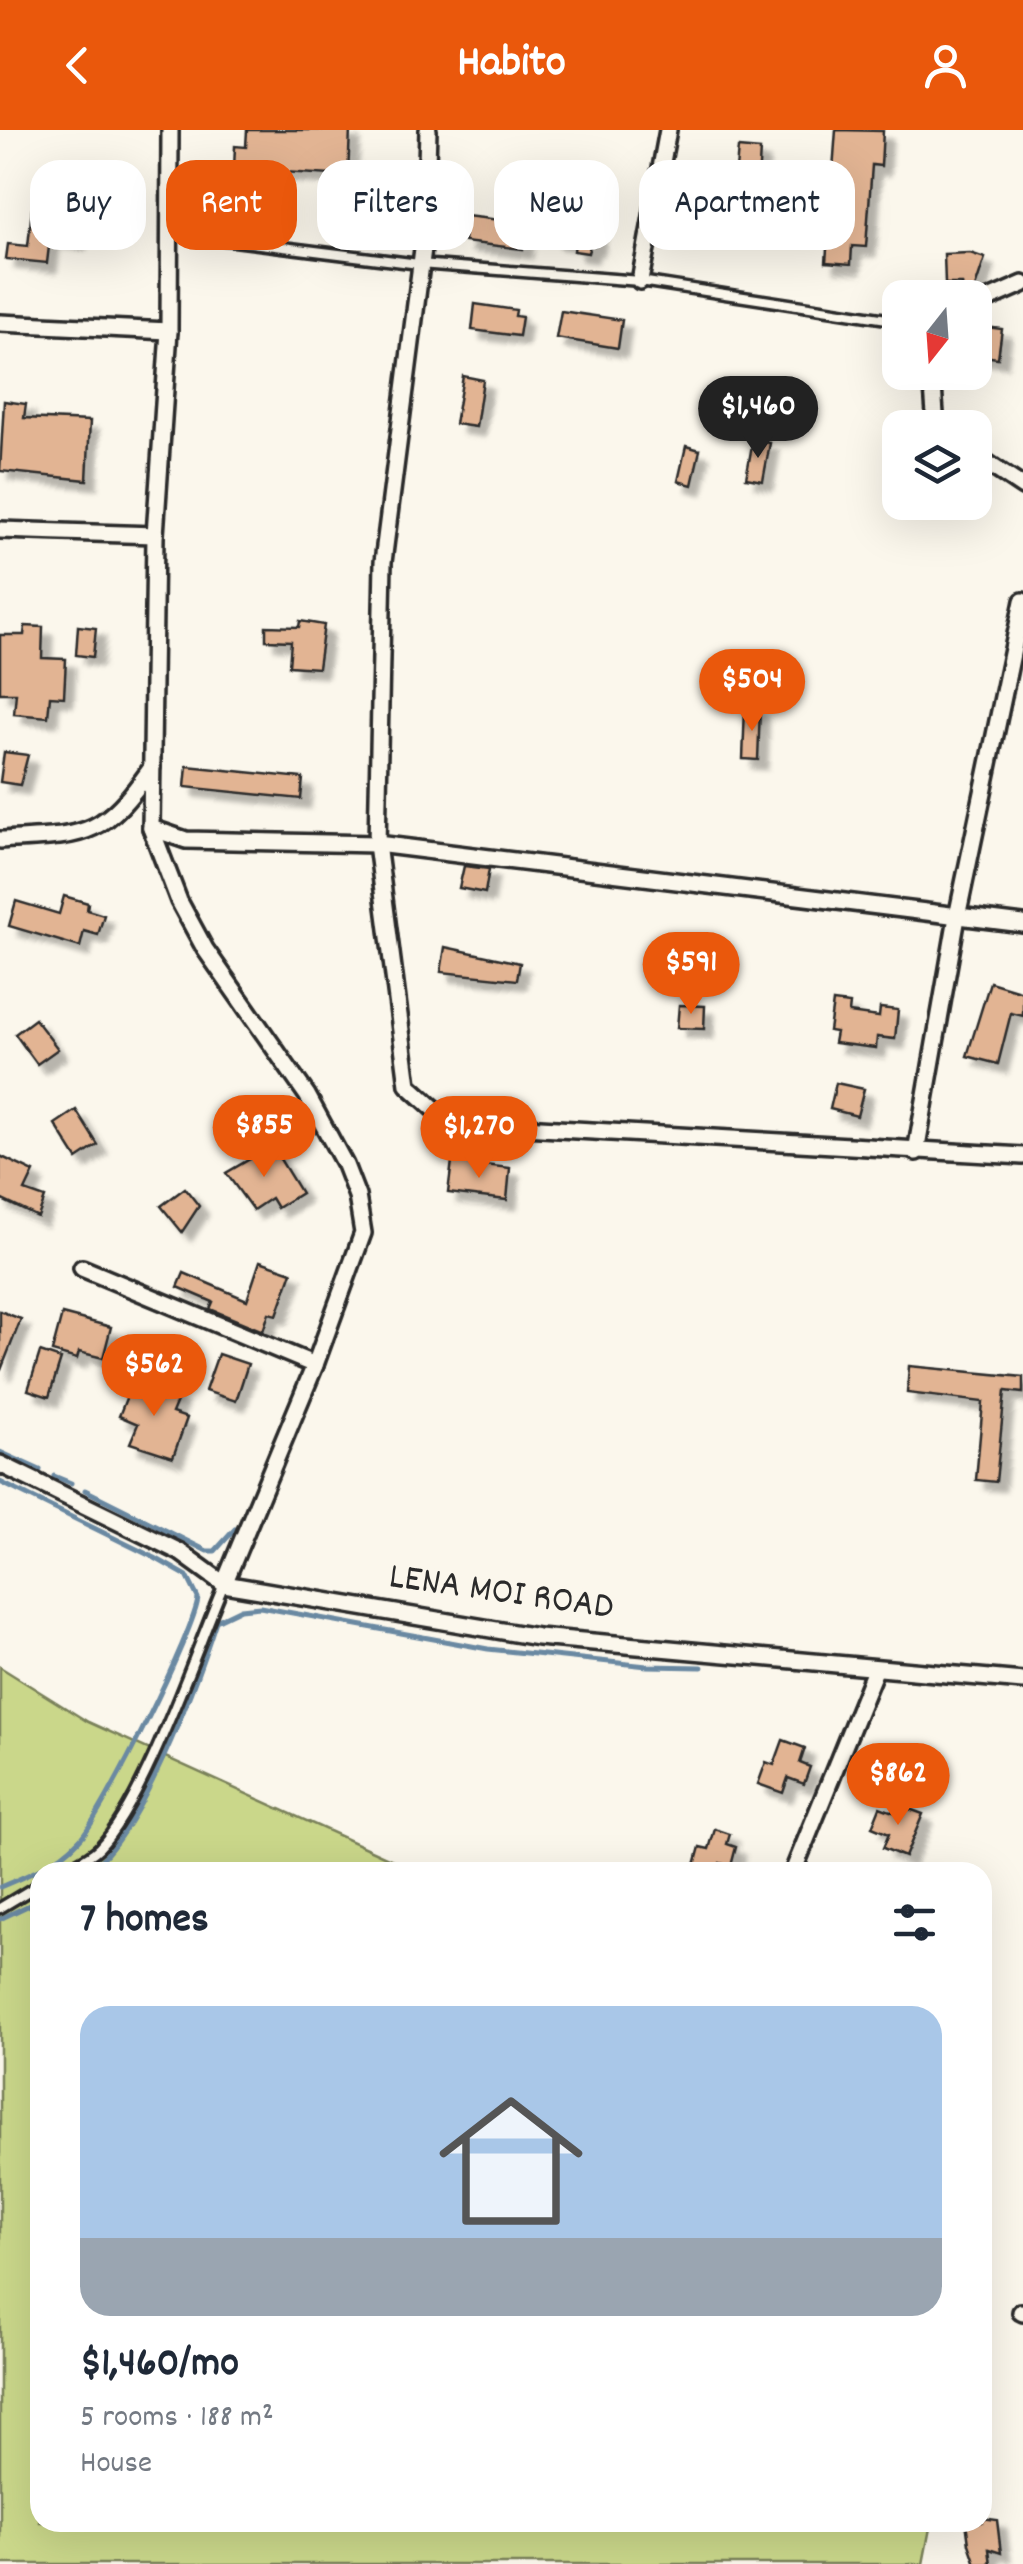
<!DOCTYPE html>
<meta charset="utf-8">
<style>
body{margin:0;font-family:Dekko,sans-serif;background:#f2f2f3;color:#1f2937;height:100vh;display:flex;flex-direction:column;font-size:38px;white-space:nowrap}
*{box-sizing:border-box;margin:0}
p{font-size:32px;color:#747a83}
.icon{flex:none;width:55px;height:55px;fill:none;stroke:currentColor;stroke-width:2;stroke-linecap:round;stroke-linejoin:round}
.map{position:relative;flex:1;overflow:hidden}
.side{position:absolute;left:30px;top:1732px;width:962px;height:670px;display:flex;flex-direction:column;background:#fff;border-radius:30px;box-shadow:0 10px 40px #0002}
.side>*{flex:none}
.banner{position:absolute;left:30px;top:30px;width:965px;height:90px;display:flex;gap:20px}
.needle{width:65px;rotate:197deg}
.controls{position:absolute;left:882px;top:150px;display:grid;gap:20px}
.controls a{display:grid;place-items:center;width:110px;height:110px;border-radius:20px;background:#fff;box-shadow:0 10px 40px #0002;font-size:50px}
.price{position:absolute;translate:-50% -85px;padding:0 22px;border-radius:35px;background:#ea580c;color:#fff;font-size:32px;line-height:65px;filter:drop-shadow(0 2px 5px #0008)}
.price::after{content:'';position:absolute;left:50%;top:60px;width:30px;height:22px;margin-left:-15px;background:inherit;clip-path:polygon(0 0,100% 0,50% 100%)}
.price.selected{background:#222;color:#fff}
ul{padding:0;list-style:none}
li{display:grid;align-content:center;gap:20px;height:530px;padding:0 50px}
li span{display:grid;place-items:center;height:310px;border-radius:30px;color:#555}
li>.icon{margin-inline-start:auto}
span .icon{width:180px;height:180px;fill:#fffc;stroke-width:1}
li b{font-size:42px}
h2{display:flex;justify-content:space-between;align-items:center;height:120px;padding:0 50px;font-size:42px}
.tag{padding:0 35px;border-radius:30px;background:#fff;box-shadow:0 10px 40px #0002;font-size:35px;line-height:90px}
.tag.selected{background:#ea580c;color:#fff}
header{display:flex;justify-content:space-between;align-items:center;height:130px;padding:0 50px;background:#ea580c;color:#fff;font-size:45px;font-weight:700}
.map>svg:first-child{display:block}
</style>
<header><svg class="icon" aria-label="back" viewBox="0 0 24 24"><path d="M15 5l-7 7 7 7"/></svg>Habito<svg class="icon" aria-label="person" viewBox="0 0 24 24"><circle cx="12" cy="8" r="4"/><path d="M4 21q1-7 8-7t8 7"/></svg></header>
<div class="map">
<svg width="1023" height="2434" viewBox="0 0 1023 2434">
<defs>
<filter id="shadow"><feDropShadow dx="9" dy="9" stdDeviation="2.5" flood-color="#0004"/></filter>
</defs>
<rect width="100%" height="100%" fill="#fbf7ec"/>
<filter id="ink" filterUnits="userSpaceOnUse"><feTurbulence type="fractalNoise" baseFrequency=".01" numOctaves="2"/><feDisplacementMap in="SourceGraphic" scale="20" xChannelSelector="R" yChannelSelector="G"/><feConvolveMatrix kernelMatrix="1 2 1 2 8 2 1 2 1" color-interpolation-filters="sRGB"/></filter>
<g filter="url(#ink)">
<path fill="#cad78a" stroke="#7a815a" stroke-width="2.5" d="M0,1537L88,1592L419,1742H40V2392L931,2393L923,2434H0Z"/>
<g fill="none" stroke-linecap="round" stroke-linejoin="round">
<g stroke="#6b89a2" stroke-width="5">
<path d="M0,1322L40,1340"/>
<path d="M54,1346L71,1353"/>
<path d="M0,1352L155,1428L187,1446L198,1468C196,1498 102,1687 79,1710C58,1733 29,1745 0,1757"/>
<path d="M85,1360L207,1421H215L235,1399"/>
<path d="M86,1742C139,1711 196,1552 216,1491L241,1479L260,1477L488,1519L647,1536L702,1537"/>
<path d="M0,1789L40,1770"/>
</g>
</g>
<g fill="#e2b493" stroke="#2b2b2b" stroke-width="2.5" filter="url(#shadow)">
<path d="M247,0H350L348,46L234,39L235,16L246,17Z"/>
<path d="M836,0L883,1L881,36L872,35L866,117L852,116L851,134L826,132Z"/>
<path d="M738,18L760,20L756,85L724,81L727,49L735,50Z"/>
<path d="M32,79L79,85L76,111L50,108L47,133L6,129L8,114L28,116Z"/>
<path d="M555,82L598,88L595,115H590L588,123L574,121L575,112L552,109Z"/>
<path d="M466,86L526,93L523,119L464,112Z"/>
<path d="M970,123L985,128L973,164L965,168L962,154H945L944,124Z"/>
<path d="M475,174L516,180L515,186L522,187L519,206L472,200Z"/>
<path d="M561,181L622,190L618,218L556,208Z"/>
<path d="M978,196L1002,199L998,228L975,225Z"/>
<path d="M463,246L483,250L476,297L455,294Z"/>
<path d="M4,271L26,274L24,288L90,291L87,350L0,341Z"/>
<path d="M753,310L770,313L763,351L746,348Z"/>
<path d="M686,316L700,320L692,355L678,351Z"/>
<path d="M300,491L324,495L318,538L289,536L291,511L266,510V496L299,497Z"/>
<path d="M25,496L43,497L42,528L66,529L64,567L50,566L48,587L14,584L16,563H0V505H24Z"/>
<path d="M78,496L96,498L93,527L76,525Z"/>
<path d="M745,577L760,578L758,630L743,629Z"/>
<path d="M4,622L28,625L20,655L0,652Z"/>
<path d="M187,636L303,648L301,669L185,657Z"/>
<path d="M464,736L489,739L485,763L459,758Z"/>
<path d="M64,766L88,773L87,780L104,785L98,805L84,801L80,817L9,796L16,771L59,784Z"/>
<path d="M445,817L520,833L517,850L441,842Z"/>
<path d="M990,852L1023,862V886L1011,883L998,934L967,926Z"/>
<path d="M833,872L850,874L849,883L879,887L880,878L898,880L895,909L877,907L876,918L834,913L836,902L829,901Z"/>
<path d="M679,875L705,876L704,899L677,898Z"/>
<path d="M35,889L58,919L37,934L15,904Z"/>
<path d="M836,953L864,959L857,986L830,979Z"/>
<path d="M76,980L98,1015L77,1029L55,994Z"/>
<path d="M272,1016L301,1063L277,1078L271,1068L253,1080L226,1043Z"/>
<path d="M0,1026L34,1042L25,1061L45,1068L38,1087L0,1069Z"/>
<path d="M452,1031L510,1038L507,1070L448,1063Z"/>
<path d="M185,1058L199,1076L182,1102L161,1076Z"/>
<path d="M260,1131L292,1142L277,1185L269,1183L263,1201L210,1179L213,1172L178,1157L184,1143L247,1170Z"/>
<path d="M0,1181L21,1189L1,1240H0Z"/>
<path d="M62,1184L111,1197L103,1228L79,1222L77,1229L52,1222Z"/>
<path d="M40,1222L61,1229L49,1267L28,1260Z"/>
<path d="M218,1224L248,1234L236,1271L205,1261Z"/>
<path d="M909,1236L1023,1247V1263L1005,1261L996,1352L976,1350L983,1272L907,1263Z"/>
<path d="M132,1253L163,1265L165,1260L179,1266L172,1283L187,1288L173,1327L130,1313L138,1294L119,1286Z"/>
<path d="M783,1610L805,1618L800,1633L810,1637L804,1654L788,1648L783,1663L758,1654L766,1632L774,1635Z"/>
<path d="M896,1674L923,1684L905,1727L883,1718L889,1704L872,1697L880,1677L893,1682Z"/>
<path d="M715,1699L730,1704L727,1714L736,1717L731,1736L720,1733L717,1742H693L700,1717L709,1719Z"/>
<path d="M982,2388L997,2390L1001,2423L989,2419L991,2434H976L969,2414L966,2392H982Z"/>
</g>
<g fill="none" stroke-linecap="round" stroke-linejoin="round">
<g stroke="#2b2b2b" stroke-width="15">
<g id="service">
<path d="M170,103L419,134L640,151L900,191"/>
<path d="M60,1742C72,1735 89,1728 99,1718C145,1671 196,1519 224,1454"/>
<path d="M0,1778L40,1754"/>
</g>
</g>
<g stroke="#2b2b2b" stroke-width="22">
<g id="minor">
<path d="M170,0L169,201L155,405L151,698L179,771L205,819L307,965L345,1035L357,1066L363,1103L315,1235L224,1454"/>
<path d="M428,0L425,103L383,432L377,714L408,955L438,982L490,995L1023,1026"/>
<path d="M640,151L668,0"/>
<path d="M975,175L1023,154"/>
<path d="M0,193L169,201"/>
<path d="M932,242L936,298"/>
<path d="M975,325L1023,357"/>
<path d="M0,400L155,405"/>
<path d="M151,698L186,710L377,714L1023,794"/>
<path d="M0,710C84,705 100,711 152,637"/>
<path d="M916,1022L957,787L1023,471"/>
<path d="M82,1138L315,1235"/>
<path d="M0,1334L180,1422L224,1454L538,1507L1023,1551"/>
<path d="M793,1742L875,1540"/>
<path d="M1021,2182L1023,2183"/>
</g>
</g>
<use href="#service" stroke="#fbf7ec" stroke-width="8"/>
<use href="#minor" stroke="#fbf7ec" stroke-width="15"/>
</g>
</g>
<g text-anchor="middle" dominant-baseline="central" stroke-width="8" stroke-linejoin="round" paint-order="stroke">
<g font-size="38" fill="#2b2b2b" stroke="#fbf7ec">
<text transform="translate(501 1464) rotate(8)">LENA MOI ROAD</text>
</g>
</g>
</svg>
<div class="controls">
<a><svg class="needle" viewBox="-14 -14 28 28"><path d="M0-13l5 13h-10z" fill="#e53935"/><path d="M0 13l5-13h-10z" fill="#747a83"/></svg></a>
<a><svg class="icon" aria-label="layers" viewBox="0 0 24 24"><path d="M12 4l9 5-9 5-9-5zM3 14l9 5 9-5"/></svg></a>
</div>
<b class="price selected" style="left:758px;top:331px">$1,460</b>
<b class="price" style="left:752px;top:604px">$504</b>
<b class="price" style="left:691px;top:887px">$591</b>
<b class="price" style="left:264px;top:1050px">$855</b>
<b class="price" style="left:479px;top:1051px">$1,270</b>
<b class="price" style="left:154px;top:1289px">$562</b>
<b class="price" style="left:898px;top:1698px">$862</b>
<div class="banner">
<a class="tag">Buy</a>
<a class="tag selected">Rent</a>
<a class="tag">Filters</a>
<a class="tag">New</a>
<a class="tag">Apartment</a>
</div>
<section class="side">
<h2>7 homes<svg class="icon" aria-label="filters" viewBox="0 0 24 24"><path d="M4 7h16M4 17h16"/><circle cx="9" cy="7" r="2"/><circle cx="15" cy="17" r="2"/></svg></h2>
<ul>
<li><span style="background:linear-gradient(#a9c7e8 75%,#9aa5b1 0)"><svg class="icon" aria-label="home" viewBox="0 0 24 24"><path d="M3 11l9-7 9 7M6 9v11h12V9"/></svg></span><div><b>$1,460/mo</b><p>5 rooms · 188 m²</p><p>House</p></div></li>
</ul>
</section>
</div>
